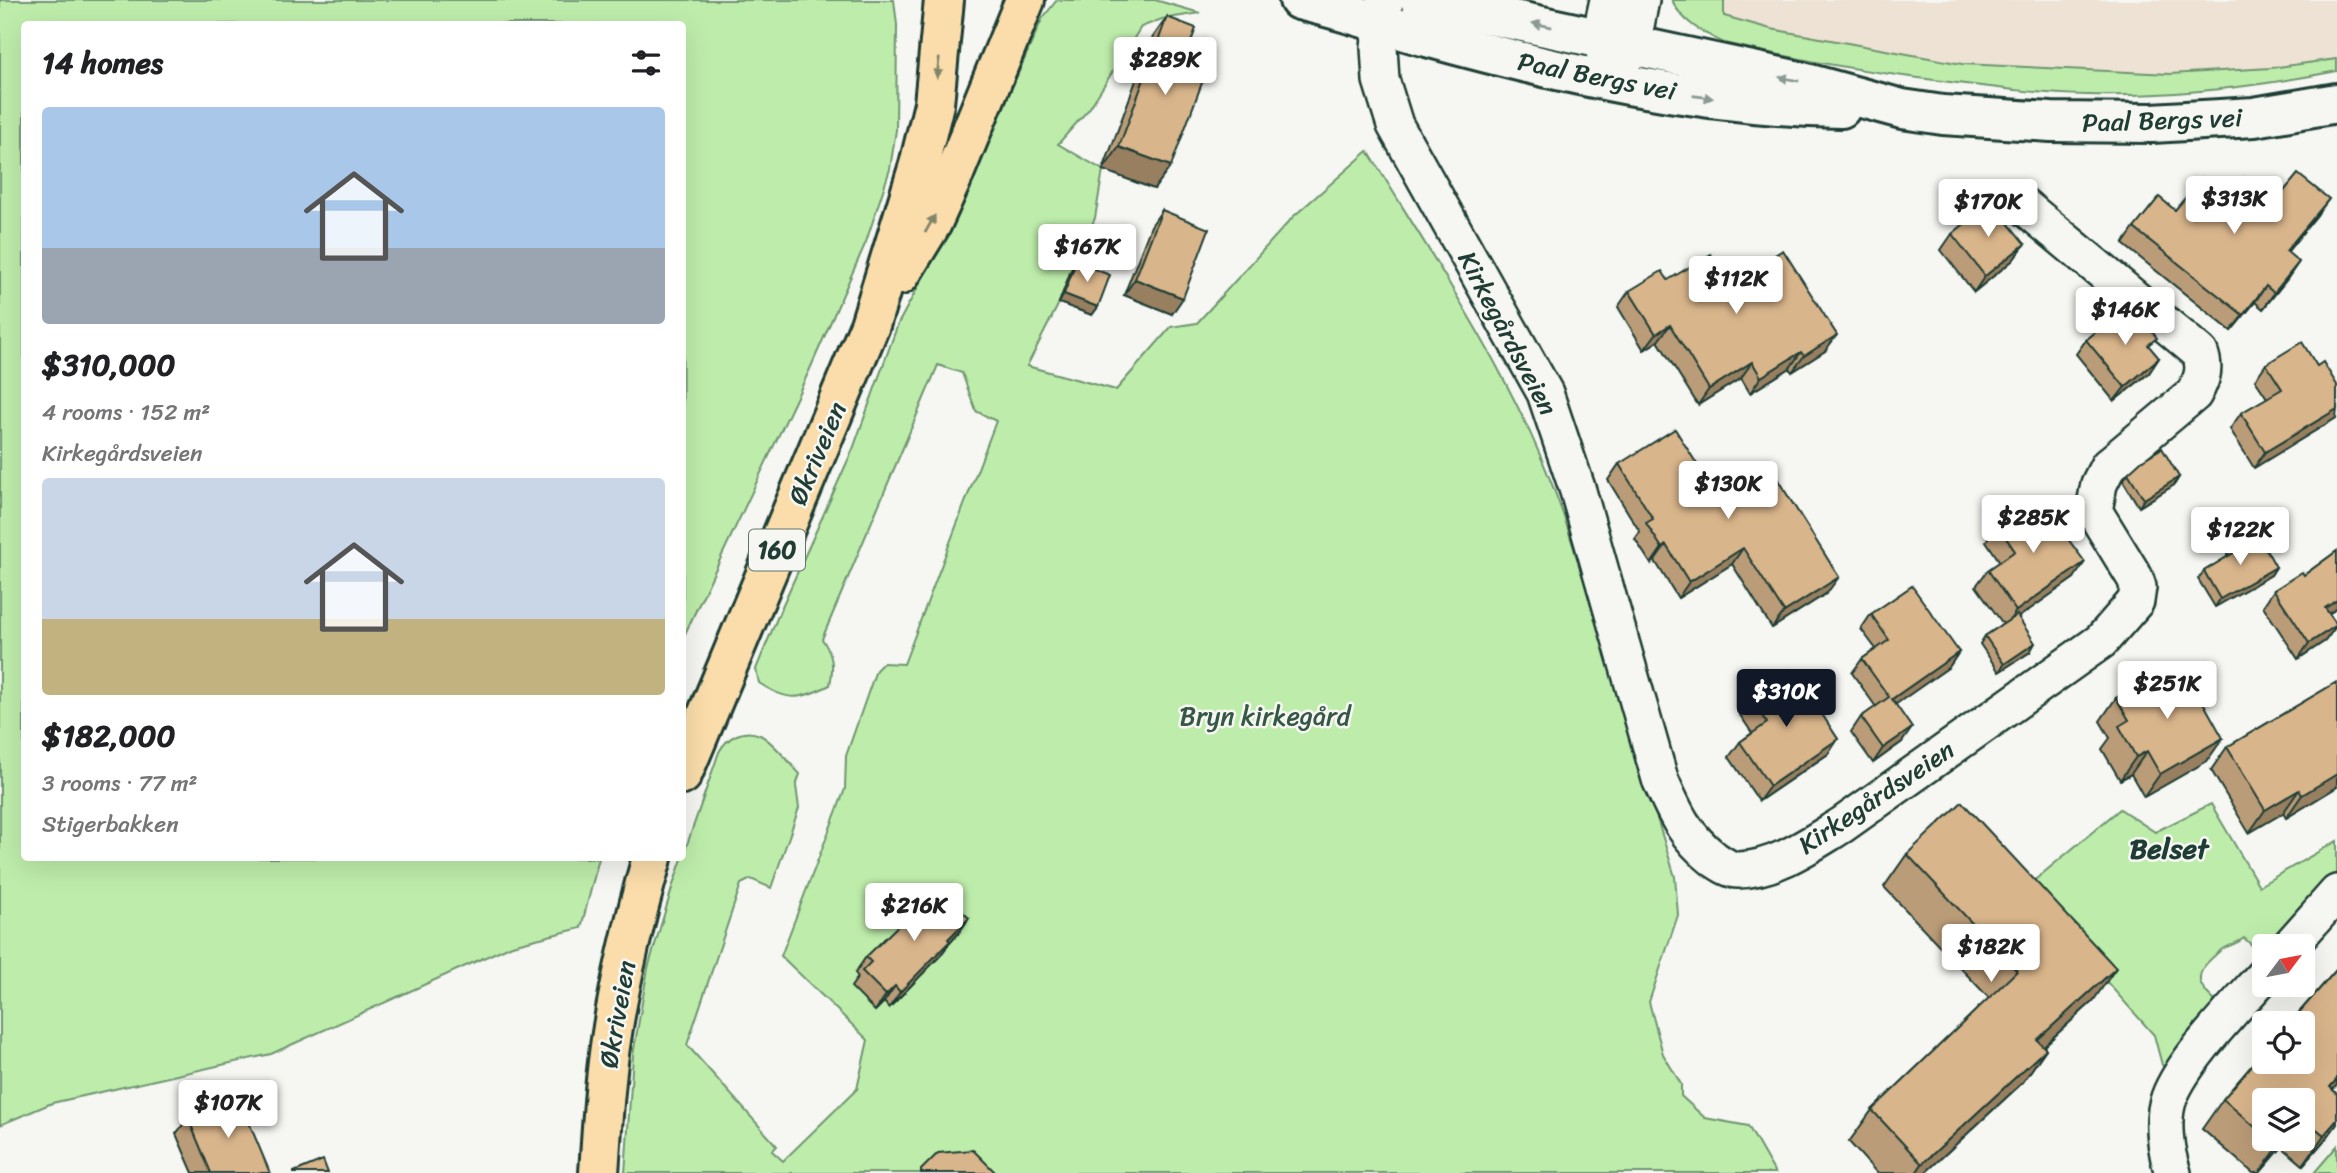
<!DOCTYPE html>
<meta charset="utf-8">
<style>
body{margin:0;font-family:Sriracha,sans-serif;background:#f2f2f2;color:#202124;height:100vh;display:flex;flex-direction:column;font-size:26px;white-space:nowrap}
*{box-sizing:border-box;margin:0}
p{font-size:23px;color:#757577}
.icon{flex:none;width:38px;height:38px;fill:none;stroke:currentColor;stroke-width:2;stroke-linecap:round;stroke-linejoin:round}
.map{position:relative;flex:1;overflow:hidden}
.drawer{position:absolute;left:21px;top:21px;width:665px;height:840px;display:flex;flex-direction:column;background:#fff;border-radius:7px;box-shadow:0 7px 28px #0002}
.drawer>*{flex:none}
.needle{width:46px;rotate:58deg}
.fabs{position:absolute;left:2252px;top:934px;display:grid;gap:14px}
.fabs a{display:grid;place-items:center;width:63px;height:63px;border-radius:7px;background:#fff;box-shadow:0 7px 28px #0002;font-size:35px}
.price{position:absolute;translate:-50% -60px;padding:0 16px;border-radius:7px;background:#fff;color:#222;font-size:23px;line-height:46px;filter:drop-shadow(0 2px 4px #0008)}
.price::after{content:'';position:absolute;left:50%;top:42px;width:21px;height:16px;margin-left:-10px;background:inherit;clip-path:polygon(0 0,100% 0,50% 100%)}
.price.selected{background:#111827;color:#fff}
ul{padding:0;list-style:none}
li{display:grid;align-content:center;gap:14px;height:371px;padding:0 21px}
li span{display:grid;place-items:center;height:217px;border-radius:7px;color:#555}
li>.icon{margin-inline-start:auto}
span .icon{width:126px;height:126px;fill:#fffc;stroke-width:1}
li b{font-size:30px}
h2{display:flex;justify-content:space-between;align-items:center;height:84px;padding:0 21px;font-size:30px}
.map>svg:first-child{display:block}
</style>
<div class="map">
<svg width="2337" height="1173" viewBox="0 0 2337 1173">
<rect width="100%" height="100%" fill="#f6f6f2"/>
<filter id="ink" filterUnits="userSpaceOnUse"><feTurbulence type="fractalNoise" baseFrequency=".0143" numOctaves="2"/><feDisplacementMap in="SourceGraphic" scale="14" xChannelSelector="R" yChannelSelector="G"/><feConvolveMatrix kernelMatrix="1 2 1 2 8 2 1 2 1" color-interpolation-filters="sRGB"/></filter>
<g filter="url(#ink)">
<path fill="#ede2d3" d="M1724,0H2337V59L2271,68L2170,74L1962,64L1771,29L1723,16Z"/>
<g fill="#beedab" stroke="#6e9570" stroke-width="2">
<path d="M0,0H894L897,25L896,130L890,169L866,242L810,369L683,638L682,24H24V858H599L581,928L512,945L271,1054L52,1103L0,1125Z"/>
<path d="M1057,0H1155L1200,13L1162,19L1141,27L1089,109L1058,144L1103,170L1095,218L1059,303L1027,366L1116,390L1171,327L1197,323L1294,216L1368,151C1441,271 1523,391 1567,526L1675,877L1678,915L1649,1002L1663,1054L1681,1084V1096L1705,1118L1748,1126L1775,1173H625L633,1055L648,968L673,885L719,752C727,737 743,728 760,735C773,741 790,764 800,774L796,786L799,808L771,888L751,879L741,884L687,1045L777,1146L772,1151L783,1161L857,1089L868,1040L781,956L845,789L846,756L876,670L883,663L904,664L996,421L976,411L962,373L938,365L822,639C833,655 834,666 830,685C800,700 788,702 759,683L756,669L780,611L853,449L898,324L953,222L1042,19Z"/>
<path d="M1672,0H1724V16L1771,29L1962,64L2170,74L2271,68L2337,59V71C2255,87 2171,97 2088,95C2042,94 1996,88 1950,82C1874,73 1799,60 1724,43C1704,33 1681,22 1672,0Z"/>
<path d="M2211,804L2259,886L2337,841V873L2288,925L2257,950L2244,938C2238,943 2231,945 2224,948C2219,951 2215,956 2211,959C2190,978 2202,989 2219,1005L2171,1073L2162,1065L2154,1035L2024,889L2120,809L2155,832Z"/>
<path d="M2337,1146V1173H2314Z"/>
</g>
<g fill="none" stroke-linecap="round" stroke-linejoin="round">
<g stroke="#1f3d34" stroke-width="40">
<g id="minor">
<path d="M1385,0L1379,47L1381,80L1395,125L1545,393L1578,491L1660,779C1675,813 1684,835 1714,859C1720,863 1730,870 1738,870C1776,869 1811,844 1842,825L2101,641L2136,601L2138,587L2135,578L2094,511L2099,484L2108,466L2194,394C2202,379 2206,369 2200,353L2019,202"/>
<path d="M1608,66L1600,37L1608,0"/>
<path d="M1619,68L1632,46L1641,0"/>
<path d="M2289,947L2337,893"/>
<path d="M2173,1173C2166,1152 2161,1120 2169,1098C2183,1060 2236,1007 2264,975"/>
</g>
</g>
<g stroke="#1f3d34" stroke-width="44">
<g id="tertiary">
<path d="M1299,0C1343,10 1384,25 1427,37C1561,74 1701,106 1841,108"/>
<path d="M1420,0L1799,81L1902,109L1943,115L2051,122L2152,123L2254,117L2337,103"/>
</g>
</g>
<g stroke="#1f3d34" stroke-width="44">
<g id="primary">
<path d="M900,275L932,223L951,181L1025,0"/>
<path d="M682,775L870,325L919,165L934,104L944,0"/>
<path d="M599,1173C602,1129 604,1084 611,1040C620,978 635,918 652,858"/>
</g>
</g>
<use href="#minor" stroke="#f6f6f2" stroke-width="35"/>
<use href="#tertiary" stroke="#f6f6f2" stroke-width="38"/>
<use href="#primary" stroke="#fbddab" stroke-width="38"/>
</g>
<g fill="#bb9c78" stroke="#1f3d34" stroke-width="2" fill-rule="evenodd">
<path d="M1167,17L1171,166L1154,189L1103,170L1151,40Z"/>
<path d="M2227,199L2275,202L2317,215L2287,252L2288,278L2263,309L2255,302L2231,331L2123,244L2134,228L2175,210Z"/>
<path d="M1162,210L1172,314L1124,295L1151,226Z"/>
<path d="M1952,234L2025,244L2013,260L1974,292L1941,250Z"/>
<path d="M1076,262L1098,307L1092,315L1059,303L1071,270Z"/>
<path d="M1668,280L1729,284L1825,351L1792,372L1790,368L1750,393L1741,378L1698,405L1658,341L1644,350L1618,307L1629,291Z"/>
<path d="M2086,340L2159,358L2149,373L2114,401L2076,354Z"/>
<path d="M2266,364L2317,366L2336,418L2254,468L2230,429L2241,413L2267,398L2255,380Z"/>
<path d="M1619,464L1715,493L1827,593L1772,628L1732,564L1678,598L1655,561L1651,564L1635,539L1640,532L1608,480Z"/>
<path d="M2128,473L2179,477L2174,485L2139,507L2123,481Z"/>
<path d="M1997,525L2074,578L2018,617L2030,652L1999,672L1980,644L1985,636L2003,624L1976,586L1988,570L2000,562L1986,541Z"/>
<path d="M2232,547L2276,567L2271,575L2215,607L2198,579L2204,571L2227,557V555Z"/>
<path d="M2337,551V608L2329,614L2337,625L2325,641L2298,659L2263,606L2274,590L2304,575Z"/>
<path d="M1871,614L1959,652L1949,667L1895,704L1902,742L1873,763L1851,732L1861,717L1876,707L1852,673L1862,659L1876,649L1861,629Z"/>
<path d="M2337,682V787L2286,818L2283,813L2249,833L2211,770L2227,747Z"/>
<path d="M1807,696L1838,739L1828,754L1759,801L1729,757L1740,742L1752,733L1738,712L1749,697Z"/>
<path d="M2116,698L2207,761L2144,797L2131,774L2120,780L2102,749L2110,738L2100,721Z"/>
<path d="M1907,854L2093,1001L2044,1046L2046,1049L2023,1082L1925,1173H1877L1849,1142L1872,1110L1989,998L1884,887Z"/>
<path d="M918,910L969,918L958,934L949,944L939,957L889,1008L884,1002L875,1011L851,987L858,977L855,973L866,957Z"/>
<path d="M2337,969V1085L2332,1090L2337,1094V1124L2329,1135L2303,1165L2282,1147L2260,1173H2253L2202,1129L2223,1099ZM2264,1101H2303V1139H2264Z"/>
<path d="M188,1118L270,1173H193L176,1134Z"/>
</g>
<g fill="#987f61" stroke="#1f3d34" stroke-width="2">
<path d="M1119,147L1171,166L1154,189L1103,170Z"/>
<path d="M2329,199L2317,215L2275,267L2286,251Z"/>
<path d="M2025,244L2013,260L1974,292L1985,276Z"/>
<path d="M2299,262L2288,278L2263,309L2274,293Z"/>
<path d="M1135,279L1183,298L1172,314L1124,295Z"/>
<path d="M2266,286L2255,302L2231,331L2243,315Z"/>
<path d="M1064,294L1098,307L1092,315L1059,303Z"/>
<path d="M1670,325L1658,341L1644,350L1656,334Z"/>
<path d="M1837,335L1825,351L1792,372L1804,356Z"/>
<path d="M1801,352L1790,368L1750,393L1761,377Z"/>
<path d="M2159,358L2149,373L2114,401L2125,387Z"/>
<path d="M1752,362L1741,378L1698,405L1709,389Z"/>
<path d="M2337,409L2336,418L2254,468L2265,452Z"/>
<path d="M2179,477L2174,485L2139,507L2144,499Z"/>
<path d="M1666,545L1655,561L1651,564L1662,548Z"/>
<path d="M1743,548L1732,564L1678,598L1689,582Z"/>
<path d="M2085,562L2074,578L2005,627L2016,611Z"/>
<path d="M2276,567L2271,575L2215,607L2220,599Z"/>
<path d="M1839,577L1827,593L1772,628L1784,612Z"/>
<path d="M2337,600V608L2314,624L2325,608Z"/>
<path d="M2337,625L2325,641L2298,659L2309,643Z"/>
<path d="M2035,643L2030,652L1999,672L2004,664Z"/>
<path d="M1959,652L1949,667L1882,714L1892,699Z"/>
<path d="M1912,728L1902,742L1873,763L1883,748Z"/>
<path d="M2223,738L2207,761L2144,797L2160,774Z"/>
<path d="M1838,739L1828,754L1759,801L1770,786Z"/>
<path d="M2147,751L2131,774L2120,780L2136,757Z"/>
<path d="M2337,774V787L2286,818L2302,795Z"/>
<path d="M2299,790L2283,813L2249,833L2265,810Z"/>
<path d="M969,918L958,934L949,944L939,957L889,1008L900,992L948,939Z"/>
<path d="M2116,968L2093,1001L2014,1073L2037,1040Z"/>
<path d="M895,986L884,1002L875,1011L886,995Z"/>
<path d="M2046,1049L2023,1082L1925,1173H1916L1922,1164Z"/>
<path d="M2337,1079V1085L2309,1117L2330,1087Z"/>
<path d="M2337,1120V1124L2329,1135L2303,1165L2324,1135Z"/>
<path d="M2284,1139H2288L2282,1147L2259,1173Z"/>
</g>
<g fill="#d9b58b" stroke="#1f3d34" stroke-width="2">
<path d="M1167,17L1196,28L1183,64L1206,72L1171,166L1119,147Z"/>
<path d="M2298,174L2329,199L2286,251L2299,262L2274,293L2266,286L2243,315L2134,228L2159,197L2175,210L2202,178L2227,199L2244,178L2275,202Z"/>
<path d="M1991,202L2025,244L1985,276L1952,234Z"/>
<path d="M1162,210L1209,229L1183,298L1135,279Z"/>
<path d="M1783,250L1837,335L1804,356L1801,352L1761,377L1752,362L1709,389L1670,325L1656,334L1629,291L1662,271L1668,280L1711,254L1729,284Z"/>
<path d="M1076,262L1110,275L1098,307L1064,294Z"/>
<path d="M2121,311L2128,320L2137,312L2157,338L2148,345L2159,358L2125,387L2086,340Z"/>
<path d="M2302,342L2317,366L2323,362L2337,385V409L2265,452L2241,413L2282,389L2266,364Z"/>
<path d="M1675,429L1715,493L1766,461L1839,577L1784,612L1743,548L1689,582L1666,545L1662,548L1646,523L1653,519L1619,464Z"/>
<path d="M2162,448L2179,477L2144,499L2128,473L2141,461Z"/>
<path d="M2037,497L2085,562L2016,611L1988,570L2015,551L1997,525Z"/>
<path d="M2257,533L2276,567L2220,599L2204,571L2235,552L2232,547Z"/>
<path d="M2337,551V600L2325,608L2337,625L2309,643L2274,590L2302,572L2304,575Z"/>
<path d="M1912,586L1959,652L1892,699L1912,728L1883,748L1861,717L1889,697L1862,659L1889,640L1871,614Z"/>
<path d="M2017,615L2035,643L2004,664L1985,636Z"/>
<path d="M2170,668L2184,692L2194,686L2223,738L2160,774L2147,751L2136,757L2119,726L2129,720L2116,698Z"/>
<path d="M1789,670L1807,696L1809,694L1838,739L1770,786L1740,742L1767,723L1749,697Z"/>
<path d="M2337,682V774L2302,795L2299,790L2265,810L2227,747Z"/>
<path d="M1962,802L2116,968L2037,1040L2046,1049L1922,1164L1872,1110L2017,971L1907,854Z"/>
<path d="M939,889L969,918L948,939L950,941L900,992L895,986L886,995L862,971L871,962L866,957L916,908L918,910Z"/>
<path d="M2337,969V1079L2330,1087L2337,1094V1120L2324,1135L2303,1118V1101H2264V1135L2223,1099L2264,1051V1062H2303V1024H2289Z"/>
<path d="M238,1096L270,1173H211L188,1118Z"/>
<path d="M2269,1139H2284L2278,1147Z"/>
<path d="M973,1150L996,1173H921V1170L938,1153Z"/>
<path d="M323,1160L328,1173H294V1172Z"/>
</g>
<defs><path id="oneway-solid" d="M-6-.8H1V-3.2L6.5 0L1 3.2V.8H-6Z" transform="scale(1.75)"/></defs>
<g fill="#8a9a93">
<use href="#oneway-solid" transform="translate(1542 25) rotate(-168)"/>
<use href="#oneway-solid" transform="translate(1789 79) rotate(-168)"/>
<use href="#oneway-solid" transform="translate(1703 97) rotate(7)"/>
</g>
<g fill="#82856a">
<use href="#oneway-solid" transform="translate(938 68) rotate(97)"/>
<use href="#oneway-solid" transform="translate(930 224) rotate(-61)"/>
</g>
</g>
<g text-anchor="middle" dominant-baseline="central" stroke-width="5" stroke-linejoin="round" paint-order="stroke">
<rect fill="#f6f6f2" stroke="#60746d" stroke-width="2" x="749" y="529.5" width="56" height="41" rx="5"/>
<g font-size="24" font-weight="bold" fill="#1f3d34">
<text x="777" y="550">160</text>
</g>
<g font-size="26" fill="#1f3d34" stroke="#f6f6f2">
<text transform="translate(1597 76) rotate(11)">Paal Bergs vei</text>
<text transform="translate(2162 120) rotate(-2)">Paal Bergs vei</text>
<text transform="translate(1508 333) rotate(62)">Kirkegårdsveien</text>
<text transform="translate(817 453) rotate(-67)">Økriveien</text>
<text transform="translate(1876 797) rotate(-34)">Kirkegårdsveien</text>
<text transform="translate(617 1014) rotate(-80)">Økriveien</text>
</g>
<g font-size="26" fill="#375746" stroke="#f6f6f2">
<text x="1265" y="716">Bryn kirkegård</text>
</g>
<g font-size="28" font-weight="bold" fill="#1f3d34" stroke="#f6f6f2">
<text x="2169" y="848">Belset</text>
</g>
</g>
</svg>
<div class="fabs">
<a><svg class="needle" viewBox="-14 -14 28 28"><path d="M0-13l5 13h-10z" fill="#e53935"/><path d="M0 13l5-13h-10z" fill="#757577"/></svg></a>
<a><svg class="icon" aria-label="locate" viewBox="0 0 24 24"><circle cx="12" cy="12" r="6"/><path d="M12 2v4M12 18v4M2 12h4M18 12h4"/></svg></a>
<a><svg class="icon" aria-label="layers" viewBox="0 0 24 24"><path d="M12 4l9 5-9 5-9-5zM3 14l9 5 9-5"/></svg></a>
</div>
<b class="price" style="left:1165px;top:97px">$289K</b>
<b class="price" style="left:2234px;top:236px">$313K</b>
<b class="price" style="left:1988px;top:239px">$170K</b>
<b class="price" style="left:1087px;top:284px">$167K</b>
<b class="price" style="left:1736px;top:316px">$112K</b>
<b class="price" style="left:2125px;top:347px">$146K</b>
<b class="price" style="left:1728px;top:521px">$130K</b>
<b class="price" style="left:2033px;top:555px">$285K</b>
<b class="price" style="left:2240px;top:567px">$122K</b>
<b class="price" style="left:2167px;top:721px">$251K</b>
<b class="price selected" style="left:1786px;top:729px">$310K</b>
<b class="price" style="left:914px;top:943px">$216K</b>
<b class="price" style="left:1991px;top:984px">$182K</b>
<b class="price" style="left:228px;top:1140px">$107K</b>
<section class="drawer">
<h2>14 homes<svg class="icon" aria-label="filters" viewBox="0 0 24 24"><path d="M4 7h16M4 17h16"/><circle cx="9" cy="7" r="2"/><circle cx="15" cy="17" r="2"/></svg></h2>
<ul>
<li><span style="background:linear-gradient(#a9c7e8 65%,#9aa5b1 0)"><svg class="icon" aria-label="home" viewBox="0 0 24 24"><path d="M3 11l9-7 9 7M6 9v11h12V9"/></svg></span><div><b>$310,000</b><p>4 rooms · 152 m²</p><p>Kirkegårdsveien</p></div></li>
<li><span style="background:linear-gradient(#c9d6e8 65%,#c2b280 0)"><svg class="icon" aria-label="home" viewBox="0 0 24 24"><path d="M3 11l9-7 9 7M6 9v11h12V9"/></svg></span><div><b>$182,000</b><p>3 rooms · 77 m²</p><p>Stigerbakken</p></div></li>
</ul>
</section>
</div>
